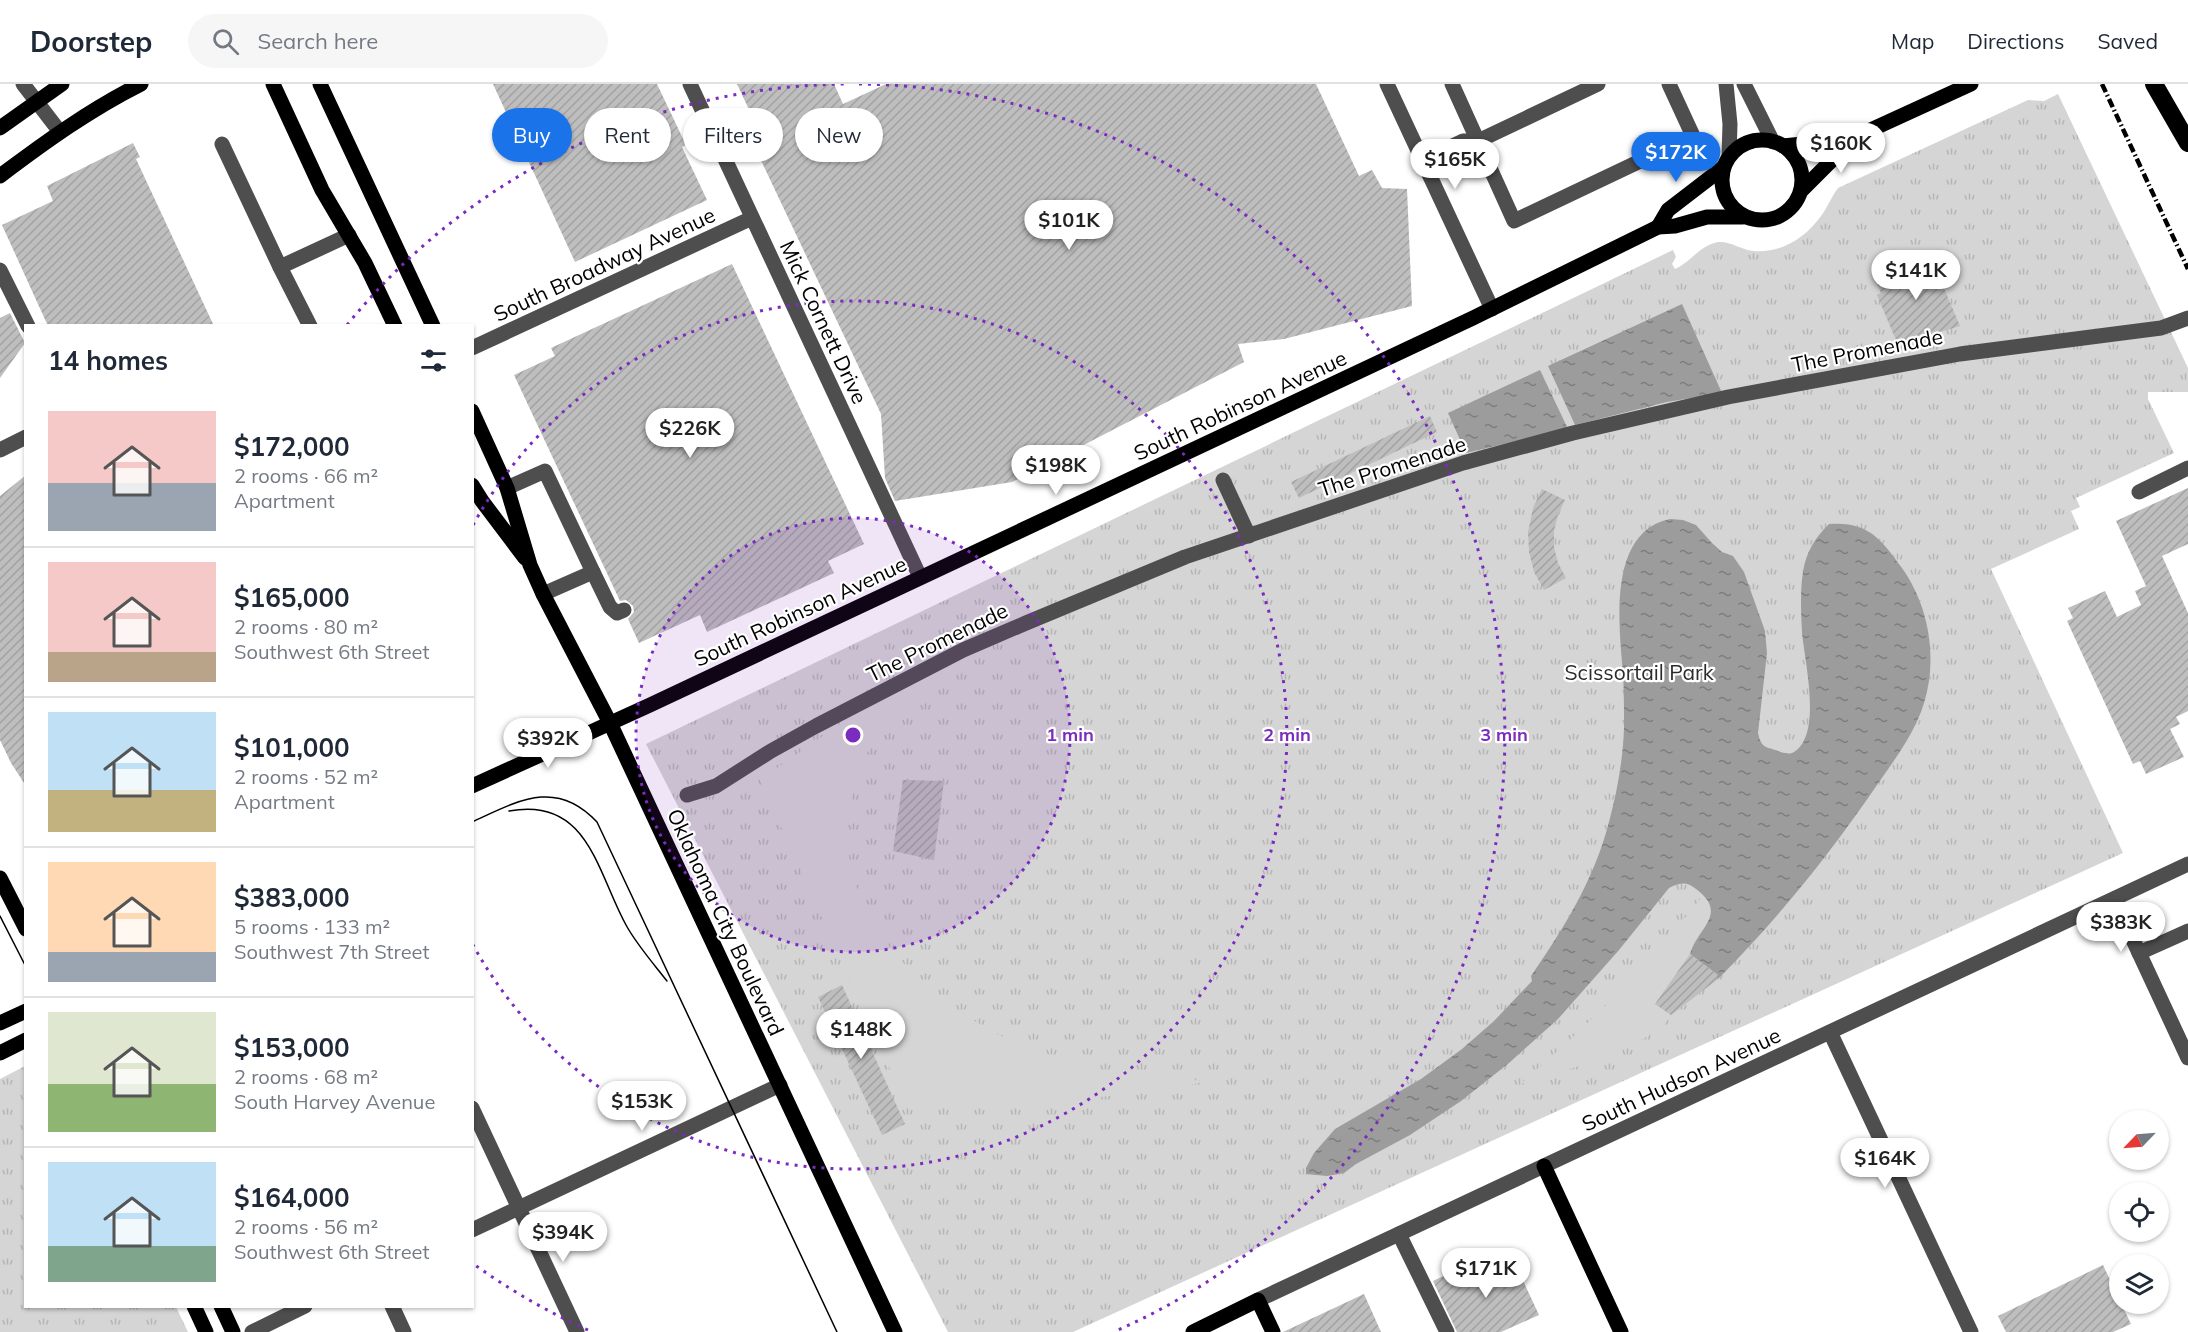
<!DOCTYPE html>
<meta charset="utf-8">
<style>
body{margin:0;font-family:Mulish,sans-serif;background:#f6f6f7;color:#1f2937;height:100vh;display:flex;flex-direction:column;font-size:22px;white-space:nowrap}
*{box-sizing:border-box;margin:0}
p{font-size:20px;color:#747a83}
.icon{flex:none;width:33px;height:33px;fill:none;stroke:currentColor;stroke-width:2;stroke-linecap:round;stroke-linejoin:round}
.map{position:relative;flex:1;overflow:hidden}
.details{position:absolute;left:24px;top:240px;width:450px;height:984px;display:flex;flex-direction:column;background:#fff;border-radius:0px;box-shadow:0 2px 4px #0004}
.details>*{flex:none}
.banner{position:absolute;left:492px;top:24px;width:570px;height:54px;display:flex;gap:12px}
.needle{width:39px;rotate:245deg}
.fabs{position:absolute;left:2109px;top:1026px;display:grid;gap:12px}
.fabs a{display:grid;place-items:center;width:60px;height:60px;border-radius:50%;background:#fff;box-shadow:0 2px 4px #0004;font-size:30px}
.price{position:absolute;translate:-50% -51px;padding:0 14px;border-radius:21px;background:#fff;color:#222;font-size:20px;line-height:39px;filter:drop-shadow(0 2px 3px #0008)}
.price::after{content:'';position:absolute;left:50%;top:36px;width:18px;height:14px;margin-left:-9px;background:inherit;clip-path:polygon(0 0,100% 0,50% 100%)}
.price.selected{background:#1a73e8;color:#fff}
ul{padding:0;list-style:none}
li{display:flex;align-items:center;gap:18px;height:150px;padding:0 24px}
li+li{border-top:2px solid #e0e1e3}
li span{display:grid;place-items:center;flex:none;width:168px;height:120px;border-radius:0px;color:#555}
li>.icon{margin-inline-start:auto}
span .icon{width:72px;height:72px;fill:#fffc;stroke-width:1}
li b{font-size:26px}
h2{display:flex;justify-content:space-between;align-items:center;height:72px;padding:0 24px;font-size:26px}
.pill{padding:0 21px;border-radius:27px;background:#fff;box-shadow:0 2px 4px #0004;font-size:21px;line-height:54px}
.pill.selected{background:#1a73e8;color:#fff}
header{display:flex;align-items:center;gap:36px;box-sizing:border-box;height:84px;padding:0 30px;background:#fff;border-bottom:2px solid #e0e1e3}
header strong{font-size:28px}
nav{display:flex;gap:33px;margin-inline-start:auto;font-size:21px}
.search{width:420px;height:54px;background:#f6f6f7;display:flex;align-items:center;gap:15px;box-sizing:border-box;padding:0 21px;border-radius:33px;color:#747a83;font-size:22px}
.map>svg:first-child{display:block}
</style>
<header>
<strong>Doorstep</strong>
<div class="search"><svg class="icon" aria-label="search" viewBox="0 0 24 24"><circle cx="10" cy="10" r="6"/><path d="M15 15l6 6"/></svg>Search here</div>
<nav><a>Map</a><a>Directions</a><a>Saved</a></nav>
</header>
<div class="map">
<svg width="2188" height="1248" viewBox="0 0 2188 1248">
<defs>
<pattern id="park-tufts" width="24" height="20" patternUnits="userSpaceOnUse" patternTransform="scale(1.5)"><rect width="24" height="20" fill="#d5d5d5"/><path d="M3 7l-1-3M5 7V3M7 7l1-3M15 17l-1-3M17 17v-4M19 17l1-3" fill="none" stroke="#b5b5b5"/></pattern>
<pattern id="water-ripples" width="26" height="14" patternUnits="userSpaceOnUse" patternTransform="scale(1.5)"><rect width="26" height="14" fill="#9c9c9c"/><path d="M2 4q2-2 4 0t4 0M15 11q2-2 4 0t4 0" fill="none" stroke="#7d7d7d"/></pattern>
<pattern id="building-hatch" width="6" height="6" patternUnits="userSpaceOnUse" patternTransform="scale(1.5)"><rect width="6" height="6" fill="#bebebe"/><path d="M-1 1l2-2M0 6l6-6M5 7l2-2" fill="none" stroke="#a2a2a2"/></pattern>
</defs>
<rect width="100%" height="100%" fill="#fff"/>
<g fill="url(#park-tufts)">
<path d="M2058,10L2188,284V308H2148V315L2174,369L2076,414L2080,423L2071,427L2079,445L1991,485L2123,769L1073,1248H948L646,660L1673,166L1676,173L1672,180L1675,185C1691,178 1699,162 1718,158C1730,157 1742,166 1754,167C1782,169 1805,154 1821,132C1828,123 1831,113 1838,104L2028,16L2044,17Z"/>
<path d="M25,982L26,1222L176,1223L188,1248H0V995Z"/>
</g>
<g fill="#d5d5d5">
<path d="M935,587L937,596C915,613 890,632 875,655C864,671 859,689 854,706C823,817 912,906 1003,953C1013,958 1026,962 1037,966C1055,973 1074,981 1093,985C1131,993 1171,995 1210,997C1110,1015 1010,1023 908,1025L760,696L833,645Z"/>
<path d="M1703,811L1711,820C1710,850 1672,895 1655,920L1671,931C1655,962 1554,990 1520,1000C1587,943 1650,880 1703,811Z"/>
</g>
<g fill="url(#water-ripples)">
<path d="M1682,220L1722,309L1667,318L1575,341L1548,282Z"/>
<path d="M1540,286L1568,345L1466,369L1448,329Z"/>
<path d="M1670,435L1683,436L1696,441L1712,459L1722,468L1733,472L1744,488L1765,547L1767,569L1758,649C1760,658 1762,663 1772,665C1779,667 1787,672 1794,668C1823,650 1804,575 1802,548C1801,529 1800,506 1803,488C1806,468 1815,454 1829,440C1868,437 1881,455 1902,484C1929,522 1938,574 1924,619C1915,649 1895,675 1877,701C1830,770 1777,836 1718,895L1716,893L1718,891L1690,870C1698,843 1729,830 1696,805C1686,797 1680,799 1669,804L1619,866L1558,935L1509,979L1461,1017L1410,1051L1356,1080L1344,1089L1327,1092L1306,1090V1084L1314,1069L1335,1045L1421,995L1462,965L1494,937L1532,897L1531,892C1564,844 1594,796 1609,738C1617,708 1623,676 1624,644C1624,626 1624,607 1623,589C1619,542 1607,448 1670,435Z"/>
</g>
<g fill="url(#building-hatch)">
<path d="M493,0H657L686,61L682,63L707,116L575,178Z"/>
<path d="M737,0H834L843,20L886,0H1316L1359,92L1372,86L1382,104L1407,105L1412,222L1284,255L1238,260L1244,278L1012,398L895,417L885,394L881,330L758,70L768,66Z"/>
<path d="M133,59L140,73L136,75L214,242H48L2,141L53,117L47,102Z"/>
<path d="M1929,169L1960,242L1898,261L1877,211L1881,209L1875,195Z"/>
<path d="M732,180L864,460L828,477L834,489L707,548L700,531L639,559L628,535L634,528L633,522L626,516L620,517L514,291L555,272L551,264Z"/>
<path d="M10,229L25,259L0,294V234Z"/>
<path d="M1430,332L1437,348L1299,414L1291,398Z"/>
<path d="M26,391V702L11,679L0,656V412Z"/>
<path d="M2188,404V460L2162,472L2188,529V627L2176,633L2180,640L2170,645L2184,673L2146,690L2140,677L2133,680L2067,537L2073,534L2068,524L2105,507L2117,533L2141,521L2135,507L2146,502L2116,437Z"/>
<path d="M1542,405L1565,416L1558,431L1554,447V463L1558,479L1566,494L1544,506L1534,488L1529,468L1528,448L1533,424Z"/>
<path d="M903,696L944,697L934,776L893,767Z"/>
<path d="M1690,870L1718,891L1716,893L1718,895L1671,931L1655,920Z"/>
<path d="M842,901L905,1040L882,1051L818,913Z"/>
<path d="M1513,1175L1539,1231L1501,1248H1457L1433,1197L1470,1179L1476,1191Z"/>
<path d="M2103,1181L2131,1240L2113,1248H2006L1998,1232Z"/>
<path d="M1364,1210L1381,1248H1283Z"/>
</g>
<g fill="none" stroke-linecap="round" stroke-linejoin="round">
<g stroke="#4e4e4e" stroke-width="15">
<path d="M23,0L60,48"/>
<path d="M690,0L920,493"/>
<path d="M1387,0L1492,225"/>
<path d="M1452,0L1514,137L1693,52L1669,0"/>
<path d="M1726,0L1730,40L1729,72"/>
<path d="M1744,0L1773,58"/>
<path d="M222,60L280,183"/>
<path d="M1423,76L1463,57H1478L1598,0"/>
<path d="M1429,90L1469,71L1478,57"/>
<path d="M0,186L28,242"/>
<path d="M310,242L280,183L349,151"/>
<path d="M472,264L752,134"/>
<path d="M0,366L26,353"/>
<path d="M1223,396L1249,452"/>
<path d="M507,404L545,387L593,488L543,510"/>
<path d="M2139,408L2188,384"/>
<path d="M593,488L610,523L617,529L624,526"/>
<path d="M687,711L716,702L771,667L816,642L963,566L1026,539L1185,473L1463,379L1573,349L1728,313L1960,270L2161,244L2188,234"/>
<path d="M2114,815L2188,974"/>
<path d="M2139,869L2188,847"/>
<path d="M1830,948L1971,1248"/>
<path d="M472,1024L577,1248"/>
<path d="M472,1146L780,1001"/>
<path d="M1399,1150L1447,1248"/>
<path d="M1258,1216L2188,780"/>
<path d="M392,1222L404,1248"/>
<path d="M252,1248L305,1222"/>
</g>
<g stroke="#000" stroke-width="15">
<path d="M273,0L322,106L365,179L395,242"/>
<path d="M320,0L433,242"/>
<path d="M0,44L62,0"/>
<circle cx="1762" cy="96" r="40"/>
<path d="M1783,62L1823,58L1841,51L1853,54L1971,0"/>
<path d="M0,92C45,58 91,25 141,0"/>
<path d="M1801,107L1832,76L1848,65L1853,54"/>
<path d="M1658,143L1668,126L1724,83"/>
<path d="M472,327L507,404L530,481L543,510L610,639L895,1248"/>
<path d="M472,401L482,417L525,474"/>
<path d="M472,702L650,621L1473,234L1658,143L1675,142L1707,133H1743"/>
<path d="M0,794L26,845"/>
<path d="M0,939L26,927"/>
<path d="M0,969L26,956"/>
<path d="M1544,1082L1621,1248"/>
<path d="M194,1222L206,1248"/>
<path d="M221,1222L233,1248"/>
<path d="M1193,1248L1258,1216L1273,1248"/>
</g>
<path stroke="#000" stroke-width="18" d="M2154,0L2188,59"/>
<g stroke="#000" stroke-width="1.5">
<path d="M509,727C588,712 597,788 626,841C637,861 653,879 667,897"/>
<path d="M472,738C518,717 556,694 597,738L837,1248"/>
<path d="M0,832L26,883"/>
</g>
<path stroke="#000" stroke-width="4.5" stroke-dasharray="9 3 1.5 3" stroke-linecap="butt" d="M2102,0L2188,185"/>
</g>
<circle cx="853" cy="651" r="217" fill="#7b2cbf" fill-opacity=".12"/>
<g fill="none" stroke="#7b2cbf" stroke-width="3" stroke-dasharray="3 6">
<circle cx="853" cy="651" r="217"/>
<path d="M473 441A434 434 0 1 1 473 861"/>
<path d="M588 1246A651 651 0 0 1 475 1181M347 241A651 651 0 0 1 847 0M859 0A651 651 0 0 1 1118 1246"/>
</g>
<g text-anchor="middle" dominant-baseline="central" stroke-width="4.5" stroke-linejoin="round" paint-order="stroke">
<g font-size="21" fill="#000" stroke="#fff">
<text transform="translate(604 180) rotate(-25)">South Broadway Avenue</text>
<text transform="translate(824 238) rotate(65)">Mick Cornett Drive</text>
<text transform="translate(1867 266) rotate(-11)">The Promenade</text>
<text transform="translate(1240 321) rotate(-25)">South Robinson Avenue</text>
<text transform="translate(1392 382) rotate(-18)">The Promenade</text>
<text transform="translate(800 527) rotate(-25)">South Robinson Avenue</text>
<text transform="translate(937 558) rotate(-26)">The Promenade</text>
<text transform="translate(726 838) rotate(65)">Oklahoma City Boulevard</text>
<text transform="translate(1681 995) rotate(-25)">South Hudson Avenue</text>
</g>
<g font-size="21" fill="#2c2c2c" stroke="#fff">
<text x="1639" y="588">Scissortail Park</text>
</g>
</g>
<circle cx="853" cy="651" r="9" fill="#7b2cbf" stroke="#fff" stroke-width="3"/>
<g font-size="18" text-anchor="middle" font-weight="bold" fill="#7b2cbf" stroke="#fff" stroke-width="4.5" stroke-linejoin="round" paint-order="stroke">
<text x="1070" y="657">1 min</text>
<text x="1287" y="657">2 min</text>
<text x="1504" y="657">3 min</text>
</g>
</svg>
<div class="fabs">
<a><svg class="needle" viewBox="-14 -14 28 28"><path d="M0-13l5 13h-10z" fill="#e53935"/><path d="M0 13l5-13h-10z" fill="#747a83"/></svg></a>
<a><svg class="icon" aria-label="locate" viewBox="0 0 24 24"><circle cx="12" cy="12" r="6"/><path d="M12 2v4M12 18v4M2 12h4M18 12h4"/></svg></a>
<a><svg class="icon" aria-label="layers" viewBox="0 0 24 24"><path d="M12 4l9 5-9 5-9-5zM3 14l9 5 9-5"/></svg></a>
</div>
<b class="price" style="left:1841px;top:90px">$160K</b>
<b class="price selected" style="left:1676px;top:99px">$172K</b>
<b class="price" style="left:1455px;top:106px">$165K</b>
<b class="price" style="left:1069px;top:167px">$101K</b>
<b class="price" style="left:1916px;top:217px">$141K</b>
<b class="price" style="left:690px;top:375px">$226K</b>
<b class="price" style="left:1056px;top:412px">$198K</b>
<b class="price" style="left:548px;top:685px">$392K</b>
<b class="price" style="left:2121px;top:869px">$383K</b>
<b class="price" style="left:861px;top:976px">$148K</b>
<b class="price" style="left:642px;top:1048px">$153K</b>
<b class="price" style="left:1885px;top:1105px">$164K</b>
<b class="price" style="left:563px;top:1179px">$394K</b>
<b class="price" style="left:1486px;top:1215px">$171K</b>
<div class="banner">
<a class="pill selected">Buy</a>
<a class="pill">Rent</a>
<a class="pill">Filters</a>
<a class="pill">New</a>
</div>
<section class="details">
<h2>14 homes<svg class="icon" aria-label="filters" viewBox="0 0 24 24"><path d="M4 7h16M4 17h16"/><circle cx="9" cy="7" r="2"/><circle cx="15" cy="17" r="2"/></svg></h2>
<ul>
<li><span style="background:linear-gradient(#f6c9c9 60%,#9aa5b1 0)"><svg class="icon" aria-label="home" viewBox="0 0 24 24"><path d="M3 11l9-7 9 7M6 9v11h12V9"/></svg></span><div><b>$172,000</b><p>2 rooms · 66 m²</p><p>Apartment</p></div></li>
<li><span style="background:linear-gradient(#f6c9c9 75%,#b9a48a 0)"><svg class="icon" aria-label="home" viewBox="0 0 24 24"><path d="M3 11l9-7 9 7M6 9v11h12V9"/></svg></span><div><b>$165,000</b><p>2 rooms · 80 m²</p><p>Southwest 6th Street</p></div></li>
<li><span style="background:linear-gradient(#bfe0f5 65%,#c2b280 0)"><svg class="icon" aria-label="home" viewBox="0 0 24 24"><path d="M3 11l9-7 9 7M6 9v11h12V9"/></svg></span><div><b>$101,000</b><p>2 rooms · 52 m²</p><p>Apartment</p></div></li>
<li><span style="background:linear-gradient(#ffd9b3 75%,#9aa5b1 0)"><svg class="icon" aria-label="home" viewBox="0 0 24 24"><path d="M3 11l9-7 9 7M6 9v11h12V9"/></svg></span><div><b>$383,000</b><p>5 rooms · 133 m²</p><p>Southwest 7th Street</p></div></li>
<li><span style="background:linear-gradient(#dfe7d0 60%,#8fb573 0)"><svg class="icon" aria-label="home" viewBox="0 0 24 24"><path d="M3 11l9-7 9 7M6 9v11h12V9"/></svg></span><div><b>$153,000</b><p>2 rooms · 68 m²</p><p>South Harvey Avenue</p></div></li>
<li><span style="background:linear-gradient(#bfe0f5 70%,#7fa58c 0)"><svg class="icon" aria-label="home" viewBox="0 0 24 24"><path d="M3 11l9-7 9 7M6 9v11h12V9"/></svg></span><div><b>$164,000</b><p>2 rooms · 56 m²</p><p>Southwest 6th Street</p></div></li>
</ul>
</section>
</div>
